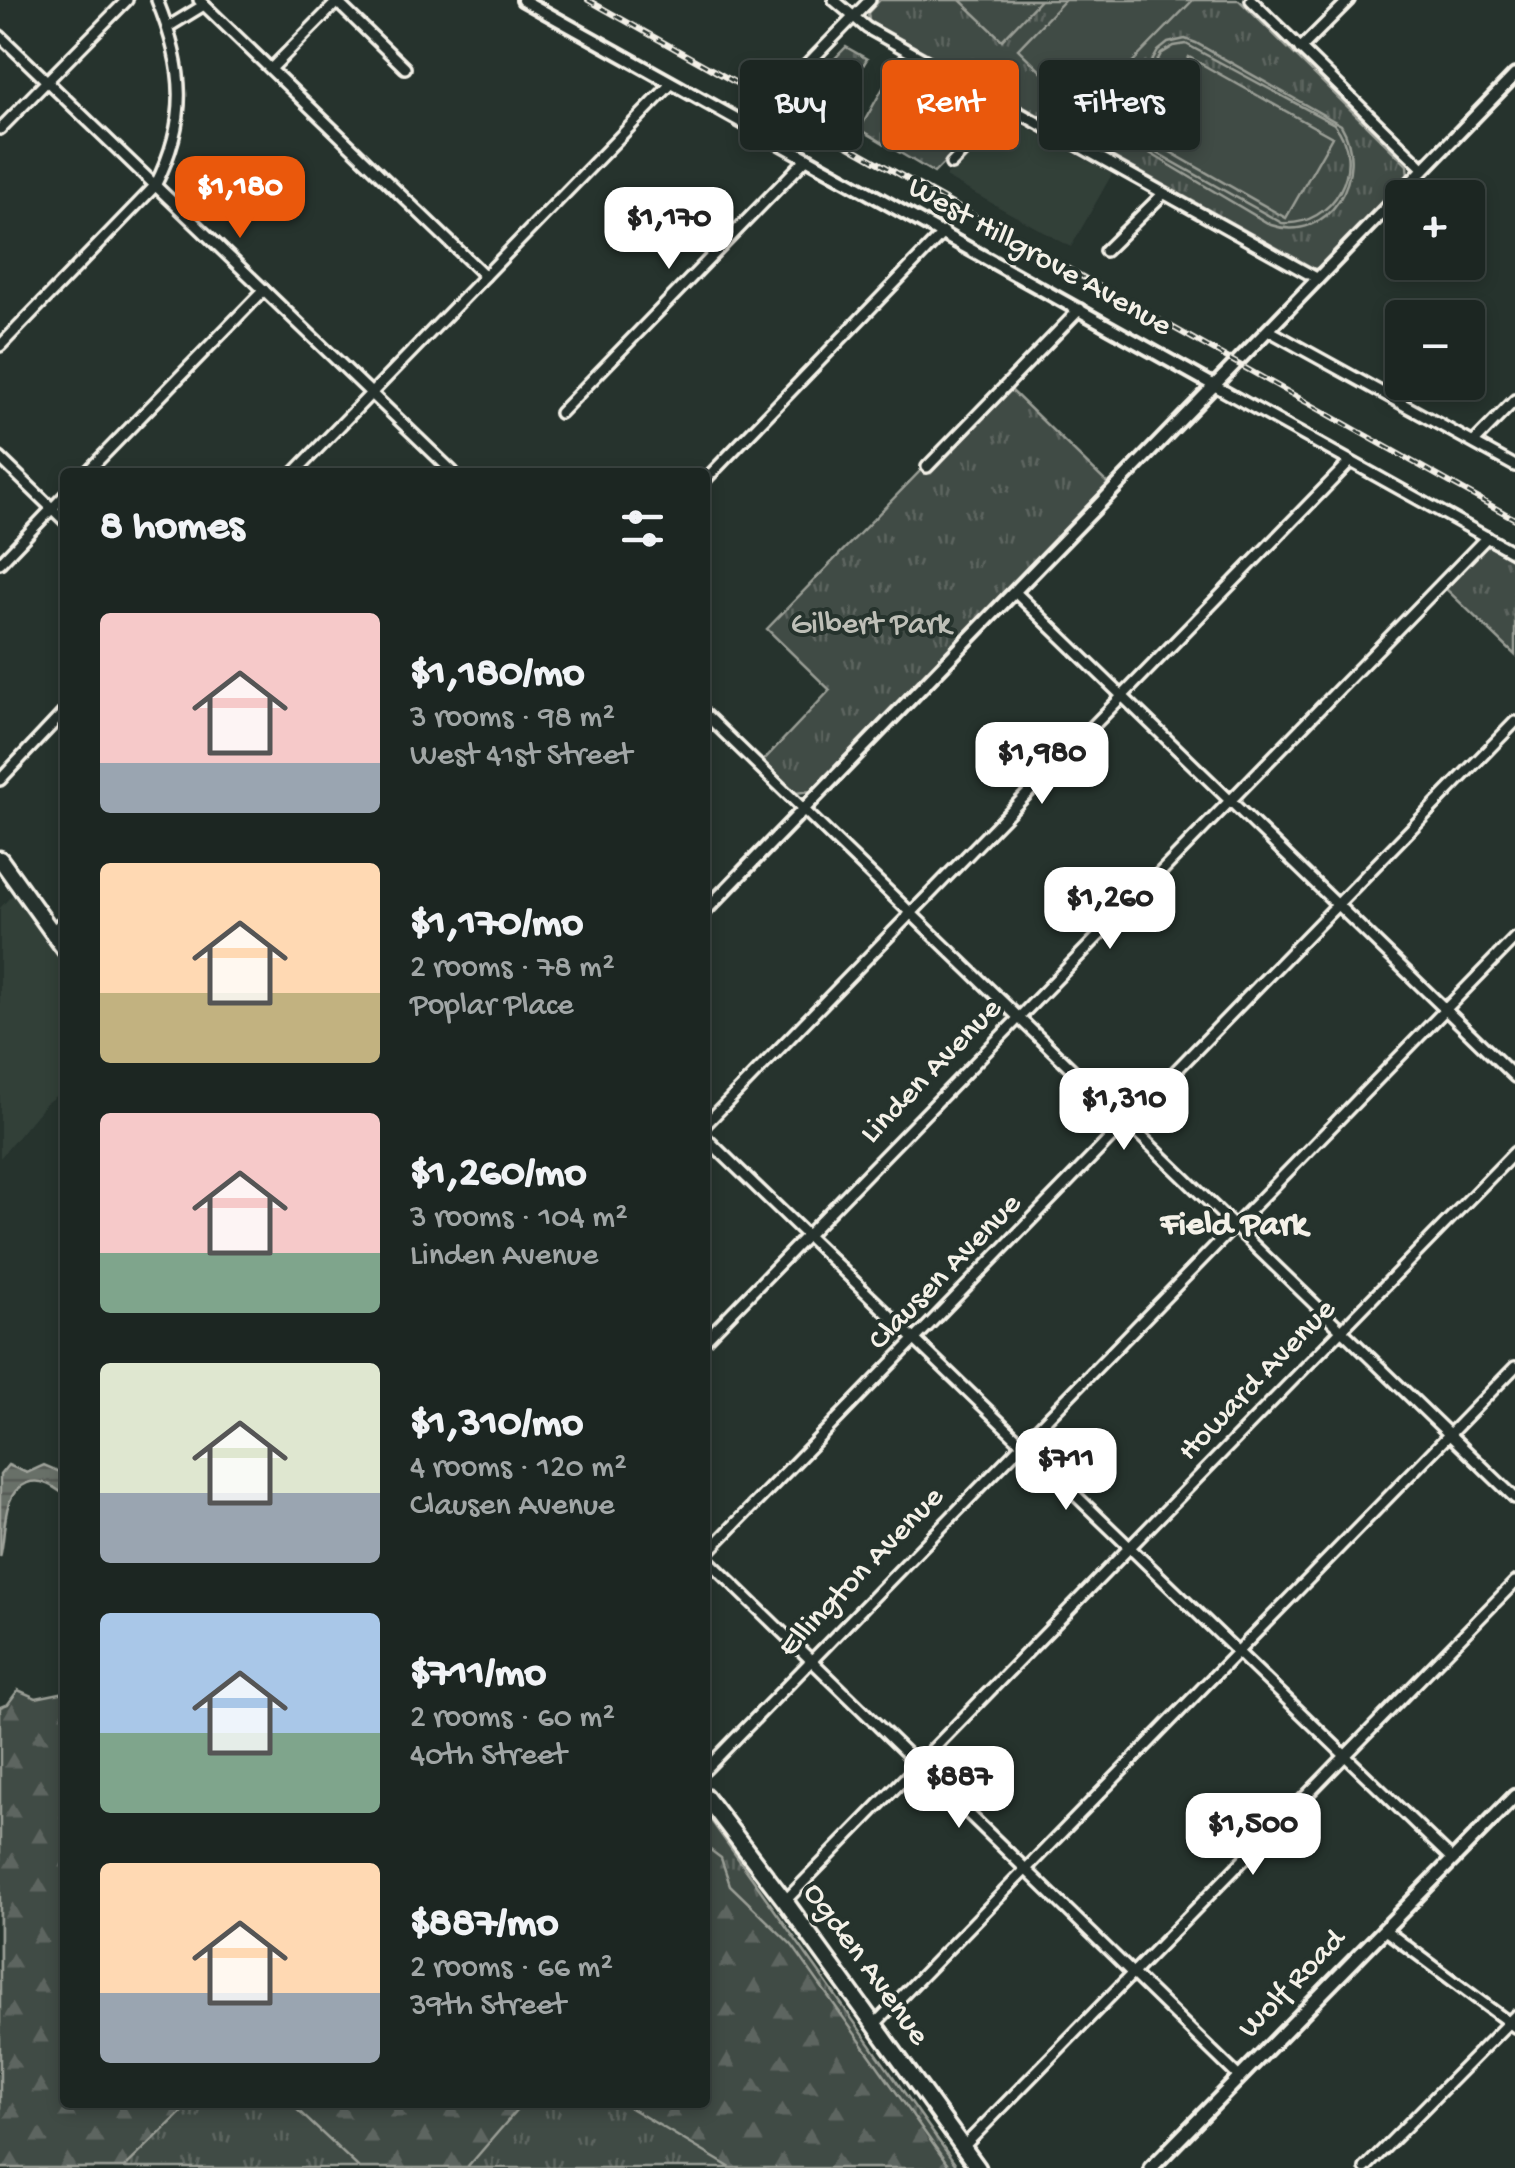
<!DOCTYPE html>
<meta charset="utf-8">
<style>
body{margin:0;font-family:"Gochi Hand",sans-serif;background:#252e2a;color:#f1f3f6;height:100vh;display:flex;flex-direction:column;font-size:38px;white-space:nowrap}
*{box-sizing:border-box;margin:0}
p{font-size:32px;color:#a0a5a5}
.icon{flex:none;width:55px;height:55px;fill:none;stroke:currentColor;stroke-width:2;stroke-linecap:round;stroke-linejoin:round}
.map{position:relative;flex:1;overflow:hidden}
.drawer{position:absolute;left:60px;top:468px;width:650px;height:1640px;display:flex;flex-direction:column;background:#1c2622;border-radius:10px;box-shadow:0 5px 15px #0003,0 0 0 2px #3a4340}
.drawer>*{flex:none}
.guide{position:absolute;left:740px;top:60px;width:625px;height:90px;display:flex;gap:20px}
.buttons{position:absolute;left:1385px;top:180px;display:grid;gap:20px}
.buttons a{display:grid;place-items:center;width:100px;height:100px;border-radius:10px;background:#1c2622;box-shadow:0 5px 15px #0003,0 0 0 2px #3a4340;font-size:50px}
.price{position:absolute;translate:-50% -85px;padding:0 22px;border-radius:20px;background:#fff;color:#222;font-size:32px;line-height:65px;filter:drop-shadow(0 2px 5px #0008)}
.price::after{content:'';position:absolute;left:50%;top:60px;width:30px;height:22px;margin-left:-15px;background:inherit;clip-path:polygon(0 0,100% 0,50% 100%)}
.price.active{background:#ea580c;color:#fff}
ul{padding:0;list-style:none}
li{display:flex;align-items:center;gap:30px;height:250px;padding:0 40px}
li span{display:grid;place-items:center;flex:none;width:280px;height:200px;border-radius:10px;color:#555}
li>.icon{margin-inline-start:auto}
span .icon{width:120px;height:120px;fill:#fffc;stroke-width:1}
li b{font-size:42px}
h2{display:flex;justify-content:space-between;align-items:center;height:120px;padding:0 40px;font-size:42px}
.chip{padding:0 35px;border-radius:10px;background:#1c2622;box-shadow:0 5px 15px #0003,0 0 0 2px #3a4340;font-size:35px;line-height:90px}
.chip.active{background:#ea580c;color:#fff}
.map>svg:first-child{display:block}
</style>
<div class="map">
<svg width="1515" height="2168" viewBox="0 0 1515 2168">
<defs>
<pattern id="grass-tufts" width="24" height="20" patternUnits="userSpaceOnUse" patternTransform="scale(2.5)"><rect width="24" height="20" fill="#414b45"/><path d="M3 7l-1-3M5 7V3M7 7l1-3M15 17l-1-3M17 17v-4M19 17l1-3" fill="none" stroke="#5d6560"/></pattern>
<pattern id="forest-firs" width="22" height="20" patternUnits="userSpaceOnUse" patternTransform="scale(2.5)"><rect width="22" height="20" fill="#414b45"/><path d="M5 1l3.5 6h-7zM16 11l3.5 6h-7z" fill="#5d6560"/></pattern>
<pattern id="garden-dots" width="8" height="8" patternUnits="userSpaceOnUse" patternTransform="scale(2.5)"><rect width="8" height="8" fill="#414b45"/><path d="M2 2h.1M6 6h.1" fill="none" stroke="#5d6560" stroke-width="1.8" stroke-linecap="round"/></pattern>
<pattern id="water-rules" width="6" height="5" patternUnits="userSpaceOnUse" patternTransform="scale(2.5)"><rect width="6" height="5" fill="#676f68"/><path d="M0 2.5h6" fill="none" stroke="#565a55"/></pattern>
</defs>
<rect width="100%" height="100%" fill="#26332d"/>
<filter id="ink" filterUnits="userSpaceOnUse"><feTurbulence type="fractalNoise" baseFrequency=".01" numOctaves="2"/><feDisplacementMap in="SourceGraphic" scale="20" xChannelSelector="R" yChannelSelector="G"/><feConvolveMatrix kernelMatrix="1 2 1 2 8 2 1 2 1" color-interpolation-filters="sRGB"/></filter>
<g filter="url(#ink)">
<g fill="#333f39">
<path d="M1006,116L1112,174L1071,247L945,177Z"/>
<path d="M14,893L65,966V1089L45,1104L0,1158V908Z"/>
</g>
<g fill="url(#grass-tufts)" stroke="#9a9e96" stroke-width="2.5">
<path d="M880,0H1239L1407,165L1408,177L1322,266L1315,269L869,21L868,13Z"/>
<path d="M901,56L988,105L991,110L989,116L934,173L860,129Z"/>
<path d="M1011,390L1108,484L811,791L796,793L763,761L830,690L767,629L924,467L931,473Z"/>
<path d="M1487,545L1515,561V655L1446,589Z"/>
<path d="M0,1766L65,2102H705V1812L958,2168H0Z"/>
</g>
<g fill="url(#forest-firs)" stroke="#9a9e96" stroke-width="2.5">
<path d="M18,1690L36,1698L65,1692V2102L191,2103L124,2168H0V1707L8,1704Z"/>
<path d="M705,1846L721,1858L730,1885L792,1945L950,2168H731L622,2103L705,2102Z"/>
<path d="M290,2103H523L467,2168H359Z"/>
</g>
<path fill="url(#garden-dots)" stroke="#9a9e96" stroke-width="2.5" d="M846,47L867,59L846,93L817,77Z"/>
<g fill="#414b45" stroke="#9a9e96" stroke-width="2.5" fill-rule="evenodd">
<path d="M960,0H1040L1002,40Z"/>
<path d="M1065,0H1193L1083,113L1018,49Z"/>
<path d="M1185,39L1196,43L1341,125C1370,173 1330,245 1271,225L1131,142L1123,124L1129,102L1158,51L1168,43ZM1186,44L1334,124C1368,165 1334,227 1282,223L1136,141L1128,123L1132,107L1161,54L1174,46Z"/>
<path d="M1189,57L1332,137L1286,218L1144,137Z"/>
</g>
<path fill="url(#water-rules)" stroke="#9fa39b" stroke-width="2.5" d="M8,1465L27,1473L44,1465L65,1474V1495C54,1487 42,1478 27,1483C0,1494 7,1532 0,1557V1475Z"/>
<g fill="none" stroke-linecap="round" stroke-linejoin="round">
<g stroke="#f4f1e8" stroke-width="16">
<g id="minor">
<path d="M199,0L485,276"/>
<path d="M834,0L867,28L1318,279"/>
<path d="M1251,0L1424,169"/>
<path d="M337,2L405,68"/>
<path d="M168,27L204,5"/>
<path d="M0,36L453,472"/>
<path d="M1300,49L1349,0"/>
<path d="M271,69L339,0"/>
<path d="M795,77L870,0"/>
<path d="M0,129L127,0"/>
<path d="M951,164L1006,107"/>
<path d="M1105,251L1162,195"/>
<path d="M1268,330L1515,466"/>
<path d="M0,346L155,186C189,119 185,69 157,0"/>
<path d="M1215,386L1515,553"/>
<path d="M560,413L807,158"/>
<path d="M1474,442L1515,400"/>
<path d="M0,458L65,521"/>
<path d="M927,467L1080,309"/>
<path d="M87,472L264,290"/>
<path d="M295,472L671,84"/>
<path d="M705,480L944,232"/>
<path d="M0,563L65,495"/>
<path d="M1015,592L1515,1077"/>
<path d="M705,714L1515,1498"/>
<path d="M0,780L65,711"/>
<path d="M52,932L65,919"/>
<path d="M705,1125L1350,462"/>
<path d="M705,1137L1453,1860"/>
<path d="M705,1340L1487,537"/>
<path d="M705,1555L1515,722"/>
<path d="M705,1557L1240,2078"/>
<path d="M705,1770L1515,938"/>
<path d="M785,1901L1515,1152"/>
<path d="M1385,1930L1515,2027"/>
<path d="M875,2024L1515,1367"/>
<path d="M963,2147L1515,1582"/>
<path d="M1365,2168L1515,2016"/>
</g>
</g>
<g stroke="#f4f1e8" stroke-width="18">
<g id="tertiary">
<path d="M523,0L1215,386"/>
<path d="M705,911L1515,75"/>
</g>
</g>
<g stroke="#f4f1e8" stroke-width="19">
<path id="secondary" d="M1151,2168L1515,1796"/>
</g>
<g stroke="#f4f1e8" stroke-width="21">
<g id="primary">
<path d="M0,859L65,950"/>
<path d="M705,1796L785,1901L978,2168"/>
</g>
</g>
<use href="#minor" stroke="#26332d" stroke-width="9"/>
<use href="#tertiary" stroke="#26332d" stroke-width="10"/>
<use href="#secondary" stroke="#26332d" stroke-width="11"/>
<use href="#primary" stroke="#26332d" stroke-width="14"/>
<g stroke="#f4f1e8" stroke-width="6">
<path id="rail" d="M588,0L1515,519"/>
</g>
<use href="#rail" stroke="#26332d" stroke-width="2.5" stroke-dasharray="8" stroke-linecap="butt"/>
</g>
</g>
<g text-anchor="middle" dominant-baseline="central" stroke-width="8" stroke-linejoin="round" paint-order="stroke">
<g font-size="32" fill="#f4f1e8" stroke="#26332d">
<text transform="translate(1039 258) rotate(29)">West Hillgrove Avenue</text>
<text transform="translate(932 1072) rotate(-46)">Linden Avenue</text>
<text transform="translate(946 1273) rotate(-46)">Clausen Avenue</text>
<text transform="translate(1258 1381) rotate(-46)">Howard Avenue</text>
<text transform="translate(862 1573) rotate(-46)">Ellington Avenue</text>
<text transform="translate(865 1965) rotate(54)">Ogden Avenue</text>
<text transform="translate(1293 1985) rotate(-46)">Wolf Road</text>
</g>
<g font-size="32" fill="#bebfb7" stroke="#26332d">
<text x="871" y="626">Gilbert Park</text>
</g>
<g font-size="35" font-weight="bold" fill="#f4f1e8" stroke="#26332d">
<text x="1234" y="1226">Field Park</text>
</g>
</g>
</svg>
<div class="buttons">
<a>+</a>
<a>−</a>
</div>
<b class="price active" style="left:240px;top:241px">$1,180</b>
<b class="price" style="left:669px;top:272px">$1,170</b>
<b class="price" style="left:1042px;top:807px">$1,980</b>
<b class="price" style="left:1110px;top:952px">$1,260</b>
<b class="price" style="left:1124px;top:1153px">$1,310</b>
<b class="price" style="left:1066px;top:1513px">$711</b>
<b class="price" style="left:959px;top:1831px">$887</b>
<b class="price" style="left:1253px;top:1878px">$1,500</b>
<div class="guide">
<a class="chip">Buy</a>
<a class="chip active">Rent</a>
<a class="chip">Filters</a>
</div>
<section class="drawer">
<h2>8 homes<svg class="icon" aria-label="filters" viewBox="0 0 24 24"><path d="M4 7h16M4 17h16"/><circle cx="9" cy="7" r="2"/><circle cx="15" cy="17" r="2"/></svg></h2>
<ul>
<li><span style="background:linear-gradient(#f6c9c9 75%,#9aa5b1 0)"><svg class="icon" aria-label="home" viewBox="0 0 24 24"><path d="M3 11l9-7 9 7M6 9v11h12V9"/></svg></span><div><b>$1,180/mo</b><p>3 rooms · 98 m²</p><p>West 41st Street</p></div></li>
<li><span style="background:linear-gradient(#ffd9b3 65%,#c2b280 0)"><svg class="icon" aria-label="home" viewBox="0 0 24 24"><path d="M3 11l9-7 9 7M6 9v11h12V9"/></svg></span><div><b>$1,170/mo</b><p>2 rooms · 78 m²</p><p>Poplar Place</p></div></li>
<li><span style="background:linear-gradient(#f6c9c9 70%,#7fa58c 0)"><svg class="icon" aria-label="home" viewBox="0 0 24 24"><path d="M3 11l9-7 9 7M6 9v11h12V9"/></svg></span><div><b>$1,260/mo</b><p>3 rooms · 104 m²</p><p>Linden Avenue</p></div></li>
<li><span style="background:linear-gradient(#dfe7d0 65%,#9aa5b1 0)"><svg class="icon" aria-label="home" viewBox="0 0 24 24"><path d="M3 11l9-7 9 7M6 9v11h12V9"/></svg></span><div><b>$1,310/mo</b><p>4 rooms · 120 m²</p><p>Clausen Avenue</p></div></li>
<li><span style="background:linear-gradient(#a9c7e8 60%,#7fa58c 0)"><svg class="icon" aria-label="home" viewBox="0 0 24 24"><path d="M3 11l9-7 9 7M6 9v11h12V9"/></svg></span><div><b>$711/mo</b><p>2 rooms · 60 m²</p><p>40th Street</p></div></li>
<li><span style="background:linear-gradient(#ffd9b3 65%,#9aa5b1 0)"><svg class="icon" aria-label="home" viewBox="0 0 24 24"><path d="M3 11l9-7 9 7M6 9v11h12V9"/></svg></span><div><b>$887/mo</b><p>2 rooms · 66 m²</p><p>39th Street</p></div></li>
</ul>
</section>
</div>
